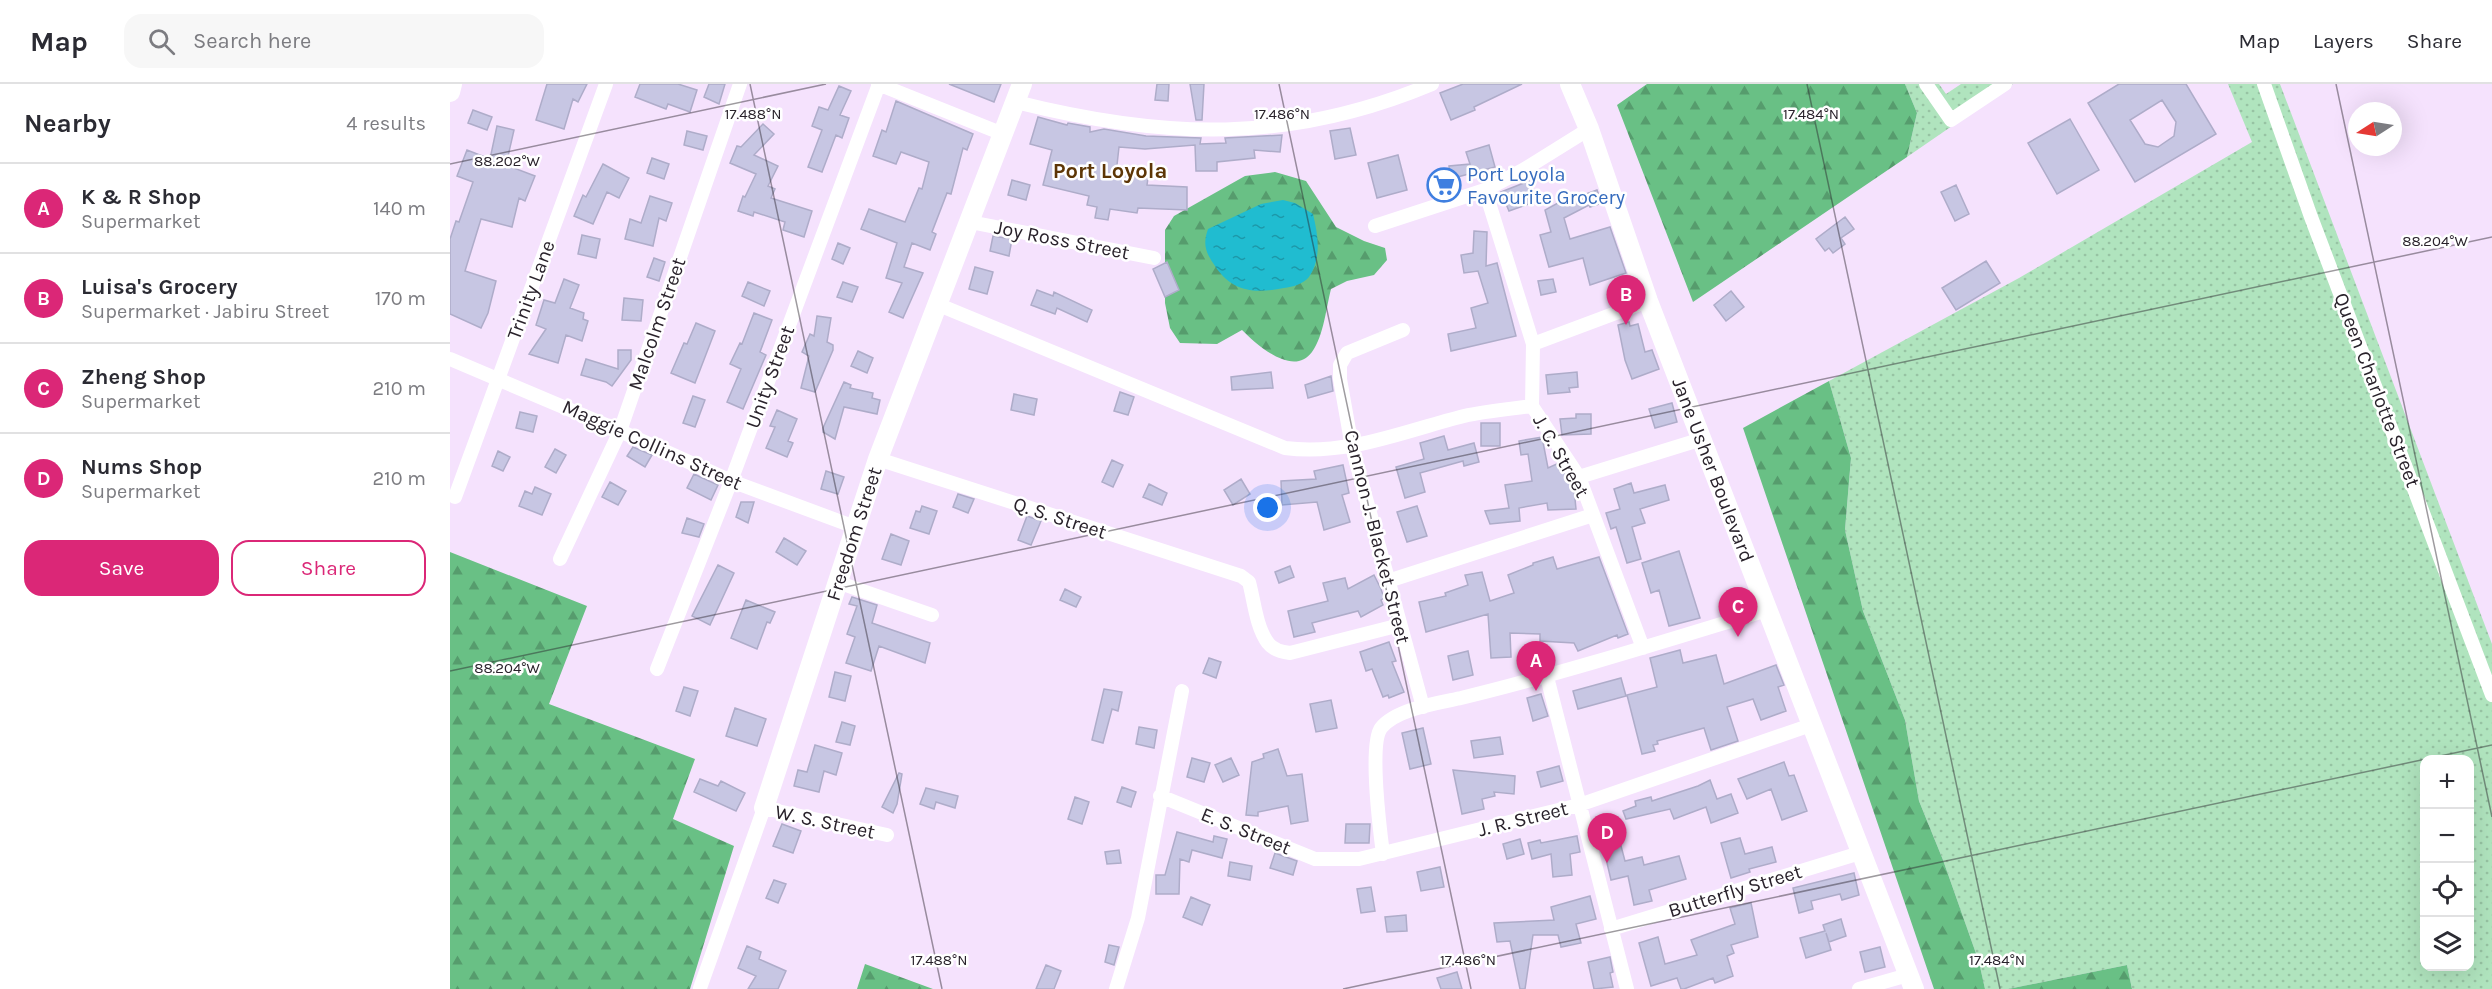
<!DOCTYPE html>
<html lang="en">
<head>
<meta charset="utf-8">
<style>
	body { margin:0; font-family:Karla,sans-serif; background:#f7f7f7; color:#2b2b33 }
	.controls { position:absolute; right:18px; bottom:18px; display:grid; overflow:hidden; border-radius:12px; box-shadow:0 6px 24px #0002 }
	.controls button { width:54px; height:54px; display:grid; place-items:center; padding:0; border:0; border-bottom:2px solid #e1e1e2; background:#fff; color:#2b2b33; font:30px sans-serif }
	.compass { position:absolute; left:1898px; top:18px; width:54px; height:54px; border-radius:50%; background:#fff; box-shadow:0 6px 24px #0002; rotate:258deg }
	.you { position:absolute; left:818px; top:424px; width:21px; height:21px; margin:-15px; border:4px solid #fff; border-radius:50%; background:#1a73e8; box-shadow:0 0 0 9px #1a73e833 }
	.badge { display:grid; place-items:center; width:39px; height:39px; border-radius:50%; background:#db2777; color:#fff; font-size:20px; font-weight:700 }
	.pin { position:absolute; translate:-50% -50px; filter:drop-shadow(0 2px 3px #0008) }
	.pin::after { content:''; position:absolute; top:32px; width:21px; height:18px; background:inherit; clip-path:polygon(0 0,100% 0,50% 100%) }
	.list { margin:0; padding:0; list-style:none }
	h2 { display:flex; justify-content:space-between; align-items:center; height:78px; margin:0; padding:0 24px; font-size:26px }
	h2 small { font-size:20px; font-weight:400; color:#7c7c81 }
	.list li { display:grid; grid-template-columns:39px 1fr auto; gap:18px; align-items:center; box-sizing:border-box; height:90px; padding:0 24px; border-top:2px solid #e1e1e2 }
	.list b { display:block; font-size:22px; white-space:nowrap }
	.list p { margin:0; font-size:20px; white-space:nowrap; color:#7c7c81 }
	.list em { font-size:20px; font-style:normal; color:#7c7c81 }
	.actions { display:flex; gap:12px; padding:18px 24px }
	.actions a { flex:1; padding:14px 0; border:2px solid #db2777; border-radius:18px; text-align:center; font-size:21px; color:#db2777 }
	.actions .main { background:#db2777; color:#fff }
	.icon { flex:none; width:33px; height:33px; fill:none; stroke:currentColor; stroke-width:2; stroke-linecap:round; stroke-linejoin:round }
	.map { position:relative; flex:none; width:2042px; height:905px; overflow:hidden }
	header { display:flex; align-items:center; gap:36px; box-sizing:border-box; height:84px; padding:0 30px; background:#fff; border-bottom:2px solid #e1e1e2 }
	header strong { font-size:28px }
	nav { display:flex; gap:33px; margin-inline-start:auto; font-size:21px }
	.search { width:420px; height:54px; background:#f7f7f7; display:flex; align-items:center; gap:15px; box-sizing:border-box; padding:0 21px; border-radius:18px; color:#7c7c81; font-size:22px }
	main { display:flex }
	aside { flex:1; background:#fff }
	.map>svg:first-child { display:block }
	.grass { fill:url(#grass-dots); fill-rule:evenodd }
	.forest { fill:url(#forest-firs) }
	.water { fill:url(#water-ripples) }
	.building { fill:#c7c6e3; stroke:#aeacc9; stroke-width:1.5; fill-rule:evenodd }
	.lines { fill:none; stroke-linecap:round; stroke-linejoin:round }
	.street { stroke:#fff; stroke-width:14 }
	.secondary { stroke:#fff; stroke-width:20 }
	.ticks { fill:none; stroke:#29222b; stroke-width:1.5; stroke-opacity:0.45 }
	.labels { text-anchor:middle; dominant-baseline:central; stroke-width:5; stroke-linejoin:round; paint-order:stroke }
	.shop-label { font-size:20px; fill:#366cbe; stroke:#fff; text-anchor:start }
	.street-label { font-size:20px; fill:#29222b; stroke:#fff }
	.quarter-label { font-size:22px; font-weight:bold; fill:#5d3606; stroke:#fff }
	.ticks-label { font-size:15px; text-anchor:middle; fill:#29222b; stroke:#fff; stroke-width:5; stroke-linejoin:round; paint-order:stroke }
</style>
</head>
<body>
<header>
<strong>Map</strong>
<div class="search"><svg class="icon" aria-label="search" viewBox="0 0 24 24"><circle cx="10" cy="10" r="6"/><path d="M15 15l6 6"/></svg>Search here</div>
<nav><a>Map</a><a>Layers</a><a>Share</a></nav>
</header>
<main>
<aside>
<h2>Nearby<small>4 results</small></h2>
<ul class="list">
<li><span class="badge">A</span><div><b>K &amp; R Shop</b><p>Supermarket</p></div><em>140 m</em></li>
<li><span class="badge">B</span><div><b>Luisa's Grocery</b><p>Supermarket · Jabiru Street</p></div><em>170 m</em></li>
<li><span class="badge">C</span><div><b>Zheng Shop</b><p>Supermarket</p></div><em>210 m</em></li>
<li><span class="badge">D</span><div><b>Nums Shop</b><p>Supermarket</p></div><em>210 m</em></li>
</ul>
<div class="actions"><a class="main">Save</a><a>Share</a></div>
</aside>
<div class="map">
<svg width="2042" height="905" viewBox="0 0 2042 905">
	<defs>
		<pattern id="grass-dots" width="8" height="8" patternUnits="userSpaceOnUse" patternTransform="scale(1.5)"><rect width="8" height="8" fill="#b0e4be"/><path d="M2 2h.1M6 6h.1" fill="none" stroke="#97c3a3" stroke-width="1.8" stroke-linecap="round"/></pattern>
		<pattern id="forest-firs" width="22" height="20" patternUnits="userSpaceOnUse" patternTransform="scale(1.5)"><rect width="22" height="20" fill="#69c085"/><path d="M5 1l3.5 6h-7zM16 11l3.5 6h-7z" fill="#569c6d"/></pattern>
		<pattern id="water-ripples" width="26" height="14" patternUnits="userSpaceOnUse" patternTransform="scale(1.5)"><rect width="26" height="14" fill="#20bcd0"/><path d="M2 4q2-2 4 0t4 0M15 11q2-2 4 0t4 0" fill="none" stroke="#1c98a9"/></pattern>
	</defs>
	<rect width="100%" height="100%" fill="#f5e2fd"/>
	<path class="grass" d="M1455 0H1489L1496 10 1511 0H1563L1457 73 1467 29Z
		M1778 0H1830L2042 560V905H1682L1677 881 1558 905H1535L1529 878 1493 776 1469 717 1455 636 1413 527 1395 446 1401 374 1379 297 1569 194 1802 58ZM1974 676H2020V882H1974Z"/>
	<path class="forest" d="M1197 0H1455L1467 29 1457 73 1243 218 1167 21Z
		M825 88 856 97 886 143 914 157 935 164 937 176 924 191 897 197 881 205C876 224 874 251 862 268 843 294 806 260 792 246L767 260 730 259 720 244 715 219V146L724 132 795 92Z
		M1379 297 1401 374 1395 446 1413 527 1455 636 1469 717 1493 776 1529 878 1535 905H1484L1293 344Z
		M0 468 137 522 99 620 245 675 223 735 284 762 240 905H0Z
		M415 880 483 905H407Z
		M1677 881 1682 905H1558Z"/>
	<path class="water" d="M833 116 845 119 863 130C868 151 872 174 859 193 853 200 843 203 834 204 803 210 781 208 763 179 755 167 753 159 758 145L811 120Z"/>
	<path class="building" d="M97 0H137L128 18 123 15 114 45 86 36Z
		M190 0H228L247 6 240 28 218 20 216 25 185 13Z
		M259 0H275L269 20 254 13Z
		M499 0H551L544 18Z
		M707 0H719L718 17 705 16Z
		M740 0H754L752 36H746Z
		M1013 0H1072L1024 23 1025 26 1001 36 990 9Z
		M1669 0H1736L1766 50 1685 98 1638 19ZM1712 16 1726 38 1724 52 1708 63 1695 60 1680 36Z
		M389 2 401 7 390 31 399 34 392 54 386 51 372 88 358 83 372 46 362 42 369 23 378 26Z
		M446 17 523 50 517 66 513 64 501 110 497 109 482 148 486 150 480 166 462 159 454 183 473 189 453 234 439 228 452 199 436 194 447 159 411 145 419 125 455 138 469 104 472 105 479 78 451 68 446 80 423 72 432 46 436 48Z
		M23 26 42 33 37 46 18 39Z
		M588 33 617 41 618 39 640 43V48L654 45 696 52 751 54 750 60 776 59 775 54 832 51 830 68 804 66 805 74 767 78V87H746L745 61 695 65 669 63 666 90 698 94 697 101 737 103V126L688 124 687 129 660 125 658 136 645 134 647 123 637 121 639 112 593 101 602 66 580 60Z
		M1620 35 1649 86 1607 110 1578 59Z
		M313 40 324 50 304 71 328 82 318 102 325 105 321 114 362 127 354 153 333 146 335 138 304 128 303 132 288 127 293 112 295 113 306 90 280 79 287 62 291 63Z
		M47 42 64 46 56 81 85 92 75 117 69 114 62 143 31 135 15 187 46 197 38 229 31 244 0 230V155L6 137 9 138 23 98 7 92 17 66 40 75Z
		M900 44 906 71 885 75 880 47Z
		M237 47 257 52 253 66 234 61Z
		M1039 61 1045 83 1000 95 999 82 1020 80 1016 68Z
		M948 71 957 106 927 114 918 79Z
		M202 74 219 80 214 95 197 89Z
		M153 80 179 94 169 114 157 108 143 140 124 132 133 111 136 113Z
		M562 96 580 101 576 116 558 111Z
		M1079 97 1087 117 1059 127 1051 108Z
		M1506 101 1519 130 1505 137 1491 108Z
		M1147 106 1152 119 1140 123 1139 121 1114 134 1120 155 1160 143 1176 189 1140 201 1133 174 1099 183 1090 151 1101 148 1095 126 1126 109 1128 113Z
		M200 112 222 119 216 137 209 134 203 162 175 155 180 135 191 139Z
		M1395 133 1404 145 1391 154 1395 160 1383 169 1379 164 1375 167 1366 155Z
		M1024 147 1037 148 1036 182 1047 179 1066 252 1001 267 998 250 1026 244 1021 224 1038 219 1028 187 1014 189 1011 171 1023 169Z
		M132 151 150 155 146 174 128 170Z
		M543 152 562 155 559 172 540 167Z
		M388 159 400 164 393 180 382 175Z
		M204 174 215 178 209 197 197 193Z
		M1536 177 1550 199 1506 226 1492 204Z
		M717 178 729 206 715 213 703 185Z
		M525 183 543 188 537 210 519 205Z
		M114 195 129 201 120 224 134 229 133 235 138 237 132 257 116 251 108 279 79 270 96 245 86 241 94 216 105 219Z
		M1103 195 1106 208 1091 211 1088 197Z
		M298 198 320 207 314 222 292 212Z
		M393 198 408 203 402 218 387 213Z
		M587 206 603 212 604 208 642 226 637 238 607 224 605 230 581 221Z
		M1281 207 1294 223 1276 237 1264 221Z
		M174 214 193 216 191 237 172 236Z
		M304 229 322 236 310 268 316 271 293 325 277 318 291 285 280 280 290 259 292 260Z
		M367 232 381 234 377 258 383 261V266L365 308 351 304 359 272 352 268 360 250 364 252Z
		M1179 238 1180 242 1188 240 1195 268 1202 266 1209 285 1182 295 1175 276 1168 241Z
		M246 239 265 247 245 299 221 289 234 259 237 260Z
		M168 266H181V276L162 302 156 298 131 291 136 275 168 285Z
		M408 267 423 274 417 289 401 282Z
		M821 288 823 304 782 306 781 293Z
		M1127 288 1128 303 1119 304 1120 308 1098 310 1096 291Z
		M881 292 883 307 858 314 855 301Z
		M394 298 401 301 400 304 423 309 422 314 430 316 427 330 394 323 385 355 373 348V344Z
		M670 308 684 313 678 331 664 327Z
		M564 310 587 315 584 331 561 326Z
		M243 312 255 316 245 343 233 339Z
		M1222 319 1227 338 1205 344 1199 325Z
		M327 326 347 335 338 357 343 359 337 373 316 364 325 343 320 342Z
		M70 328 87 332 83 348 66 344Z
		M1126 330H1141V350L1112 351 1110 335 1126 334Z
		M1031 339H1050V362H1031Z
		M994 352 998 366 1024 359 1029 378 1014 382 1013 377 970 389 975 408 955 414 946 383 974 375 970 359Z
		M1092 353 1098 384 1109 379 1124 405 1126 425 1098 426 1097 419 1069 424 1070 437 1040 440 1035 427 1059 424 1055 401 1082 397 1078 370 1071 371 1069 357Z
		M183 363 202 371 195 383 177 372Z
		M105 365 116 371 106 389 95 383Z
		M48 367 60 373 53 387 42 382Z
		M662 376 673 381 663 403 652 398Z
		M893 381 899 409 892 411 900 438 874 446 867 418 832 421 831 397 866 395 864 387Z
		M376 387 394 393 388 410 371 405Z
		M244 390 268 401 261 416 237 404Z
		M791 395 800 410 783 421 774 406Z
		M160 398 176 407 168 421 152 413Z
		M1181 399 1184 409 1215 401 1219 416 1190 425 1195 439 1182 443 1191 475 1177 479 1166 443 1161 445 1156 429 1170 425 1164 405Z
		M699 400 717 409 712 421 693 413Z
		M85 403 101 410 92 431 69 422 75 407 82 410Z
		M508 410 524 415 518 429 503 423Z
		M291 418H304L298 439 286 433Z
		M472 422 487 427 479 450 460 444 466 427 470 428Z
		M967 422 977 452 957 458 947 428Z
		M577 432 591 437 581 461 568 456Z
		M237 434 254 440 249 453 232 449Z
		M441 450 459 457 451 481 432 475Z
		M334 454 356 467 347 481 326 468Z
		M1229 467 1250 534 1219 542 1209 506 1201 509 1192 479Z
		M1103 473 1107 485 1149 473 1178 550 1168 554 1167 551 1128 567 1124 559 1090 557V550L1060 549 1061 573 1041 574 1038 530 976 548 969 518 996 512 995 509 1018 501 1015 491 1032 488 1040 517 1064 509 1058 491 1083 481V479Z
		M268 481 284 489 260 541 242 532Z
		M840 482 844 493 829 499 825 488Z
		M924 491 931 505 934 514 931 516 933 521 911 533 908 527 862 539 865 548 844 553 838 527 878 517 873 499 895 494 898 505Z
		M615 505 631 513 626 523 610 516Z
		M402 513 427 521 422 539 480 559 475 579 429 562 421 587 396 579 405 553 397 550 407 522 399 520Z
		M296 516 325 528 320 539 317 538 307 565 281 554Z
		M939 558 946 577 942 578 954 608 939 614 938 611 933 613 922 585 916 587 910 568Z
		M1230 566 1233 579 1266 571 1274 600 1326 581 1334 601 1328 603 1336 627 1311 636 1303 615 1277 623 1288 657 1261 666 1254 644 1207 657 1208 660 1203 661 1205 667 1192 670 1177 611 1207 603 1200 574Z
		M1018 567 1023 591 1003 596 998 572Z
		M759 574 771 578 766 594 753 589Z
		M385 588 401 592 395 617 379 613Z
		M1171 594 1176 612 1128 625 1123 607Z
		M234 603 248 607 240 632 226 627Z
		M654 605 672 608 668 627 662 625 653 659 642 656Z
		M1091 610 1098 632 1083 637 1077 614Z
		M881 616 887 644 866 648 860 620Z
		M285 624 316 635 307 662 276 652Z
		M392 638 405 642 400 661 386 658Z
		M689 643 707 646 704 664 686 660Z
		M973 644 981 680 960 685 952 649Z
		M1050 653 1053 670 1024 674 1021 657Z
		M365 661 392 669 386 691 374 687 369 708 344 702 348 686 357 688Z
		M828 665 837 692 852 690 858 737 841 740 838 722 808 728V732L796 731 802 678 814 674 813 670Z
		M742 674 760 679 754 698 737 693Z
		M781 674 789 691 773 698 765 681Z
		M1334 678 1339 692 1344 691 1357 727 1332 736 1321 705 1297 715 1288 695Z
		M1109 682 1113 697 1091 703 1087 688Z
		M1003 686 1065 692 1064 710 1044 708 1045 712 1032 715 1034 725 1012 730Z
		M449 689 452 690 447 720 443 729 432 723Z
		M250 695 268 702 271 697 295 709 286 727 244 708Z
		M1260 696 1267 715 1281 710 1288 729 1261 739 1256 723 1224 735 1220 725 1176 735 1173 727 1186 722 1185 717 1201 713 1202 717 1248 702Z
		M672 703 686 708 681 723 667 718Z
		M476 704 508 712 505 724 486 718 484 725 470 720Z
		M625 713 639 718 632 740 618 735Z
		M332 740 351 747 343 769 323 762Z
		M896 740H920L919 759H895Z
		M727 748 763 758 764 752 777 755 772 774 742 766 739 778 730 775 729 810H706V791H715Z
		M1127 752 1130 768 1120 770 1122 791 1103 793 1101 770 1082 775 1078 759 1090 756 1091 759Z
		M1290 754 1295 770 1322 763 1326 778 1299 785 1300 788 1281 794 1271 759Z
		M1070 755 1074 770 1057 775 1053 760Z
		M1171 762 1175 777 1192 773 1194 781 1229 772 1236 795 1199 806 1202 817 1184 821 1178 792 1161 796 1154 766Z
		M669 766 671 779 657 780 655 768Z
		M825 769 847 777 843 791 820 784Z
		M780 778 802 782 800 796 778 792Z
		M990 783 994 803 971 807 967 788Z
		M1404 789 1409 811 1392 816 1390 810 1361 817 1363 825 1349 829 1343 804Z
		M324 796 336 800 328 819 316 814Z
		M921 803 925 827 911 829 907 805Z
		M1140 812 1146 835 1126 840 1131 859 1111 863 1108 851H1083L1075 905H1070L1060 857 1047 858 1044 839 1104 836 1101 823Z
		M741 813 760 821 752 841 733 833Z
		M1301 819 1308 853 1281 861 1284 869 1277 872 1283 892 1265 899 1263 894 1234 905H1231L1227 894 1201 902 1189 859 1208 853 1215 880 1247 871 1241 856 1285 840 1280 824Z
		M956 831 957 847 937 848 935 833Z
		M1391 835 1396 852 1379 858 1376 849 1381 866 1356 874 1350 854 1375 847 1373 841Z
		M659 861 669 863 664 881 655 878Z
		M297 862 311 868 309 875 336 887 328 905H298L306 892 288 884Z
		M1430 863 1435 883 1415 888 1410 868Z
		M1160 873 1163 888 1160 889 1163 903 1144 905 1138 878Z
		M596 881 611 887 604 905H586Z
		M1007 888 1012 905H991L987 894Z"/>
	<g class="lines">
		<path class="street" d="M428 0 553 50
			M1476 0 1501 36 1555 0
			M1814 0 1861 133 2042 611
			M566 18C714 55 839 60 982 0
			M1035 106 1083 260 1082 322 1129 393 1193 564
			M520 138 704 174
			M925 142 1035 106 1073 86 1139 45
			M489 221 835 364C898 372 954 347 1014 332 1036 327 1060 325 1082 322
			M953 246 897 269 890 281V295L902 363 973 623
			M1083 260 1198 217
			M0 275 170 347 281 397 405 443
			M428 375 791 492 799 498C804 516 806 543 818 559 823 566 832 568 840 569L950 541
			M1129 393 1252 355
			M5 413 156 0
			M110 475 170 347 290 0
			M938 497 1143 431
			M387 498 482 531
			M207 585 281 397 429 0
			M1097 593 1177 905
			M710 712 865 775H909L1129 721 1361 641
			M933 770C930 747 919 660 931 644 946 625 988 619 1011 614 1114 589 1215 557 1317 526
			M1161 845 1410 769
			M250 904 314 724 437 751
			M666 905 688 834 732 607
			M1409 905 1458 891"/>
		<path class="secondary" d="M1120 0 1139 45 1198 217 1464 905
			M0 8 2 0
			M314 724 428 375 572 0"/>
	</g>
	<path class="ticks" d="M300 0 492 905M829 0 1021 905M1357 0 1550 905M1886 0 2042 733M0 80 376 0M0 587 2042 153M893 905 2042 661"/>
	<defs>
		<g id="supermarket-ring" transform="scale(1.725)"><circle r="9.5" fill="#fff" stroke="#3f7fe0" stroke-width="1.5"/><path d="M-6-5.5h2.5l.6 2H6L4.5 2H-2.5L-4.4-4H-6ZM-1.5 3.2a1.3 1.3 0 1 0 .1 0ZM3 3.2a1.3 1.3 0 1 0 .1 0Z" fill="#3f7fe0"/></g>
	</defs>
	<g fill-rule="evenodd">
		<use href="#supermarket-ring" x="994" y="101"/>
	</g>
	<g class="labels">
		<g class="shop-label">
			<text x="1017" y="90">Port Loyola<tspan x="1017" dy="23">Favourite Grocery</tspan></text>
		</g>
		<g class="street-label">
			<text transform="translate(612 156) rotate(11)">Joy Ross Street</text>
			<text transform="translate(81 206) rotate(-70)">Trinity Lane</text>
			<text transform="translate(207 240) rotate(-71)">Malcolm Street</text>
			<text transform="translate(320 293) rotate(-70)">Unity Street</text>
			<text transform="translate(1927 306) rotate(69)">Queen Charlotte Street</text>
			<text transform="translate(202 361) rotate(24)">Maggie Collins Street</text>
			<text transform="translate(1111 372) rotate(60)">J. C. Street</text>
			<text transform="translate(1263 386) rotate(69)">Jane Usher Boulevard</text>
			<text transform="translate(610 434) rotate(18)">Q. S. Street</text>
			<text transform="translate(404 450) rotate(-72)">Freedom Street</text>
			<text transform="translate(927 453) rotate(76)">Cannon J. Blacket Street</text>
			<text transform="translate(1073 735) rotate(-14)">J. R. Street</text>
			<text transform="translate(375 738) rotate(12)">W. S. Street</text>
			<text transform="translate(796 747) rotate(22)">E. S. Street</text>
			<text transform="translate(1285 807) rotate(-17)">Butterfly Street</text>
		</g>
		<g class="quarter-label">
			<text x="660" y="87">Port Loyola</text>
		</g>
	</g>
	<g class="ticks-label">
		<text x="303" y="35">17.488°N</text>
		<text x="832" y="35">17.486°N</text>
		<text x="1361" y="35">17.484°N</text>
		<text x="57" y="82">88.202°W</text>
		<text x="1985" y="162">88.204°W</text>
		<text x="57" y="589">88.204°W</text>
		<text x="489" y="881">17.488°N</text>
		<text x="1018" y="881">17.486°N</text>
		<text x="1547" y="881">17.484°N</text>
	</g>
</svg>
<div class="controls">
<button>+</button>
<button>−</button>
<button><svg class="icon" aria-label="locate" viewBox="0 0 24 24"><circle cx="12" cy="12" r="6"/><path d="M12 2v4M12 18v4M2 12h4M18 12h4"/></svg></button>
<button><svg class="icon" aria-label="layers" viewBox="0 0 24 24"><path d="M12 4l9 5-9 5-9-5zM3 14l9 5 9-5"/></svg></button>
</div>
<svg class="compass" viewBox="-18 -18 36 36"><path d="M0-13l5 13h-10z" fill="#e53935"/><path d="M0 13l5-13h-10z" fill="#7c7c81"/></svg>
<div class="you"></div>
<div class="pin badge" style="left:1086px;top:607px">A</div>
<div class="pin badge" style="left:1176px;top:241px">B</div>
<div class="pin badge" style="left:1288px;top:553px">C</div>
<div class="pin badge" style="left:1157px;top:779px">D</div>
</div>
</main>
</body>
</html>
